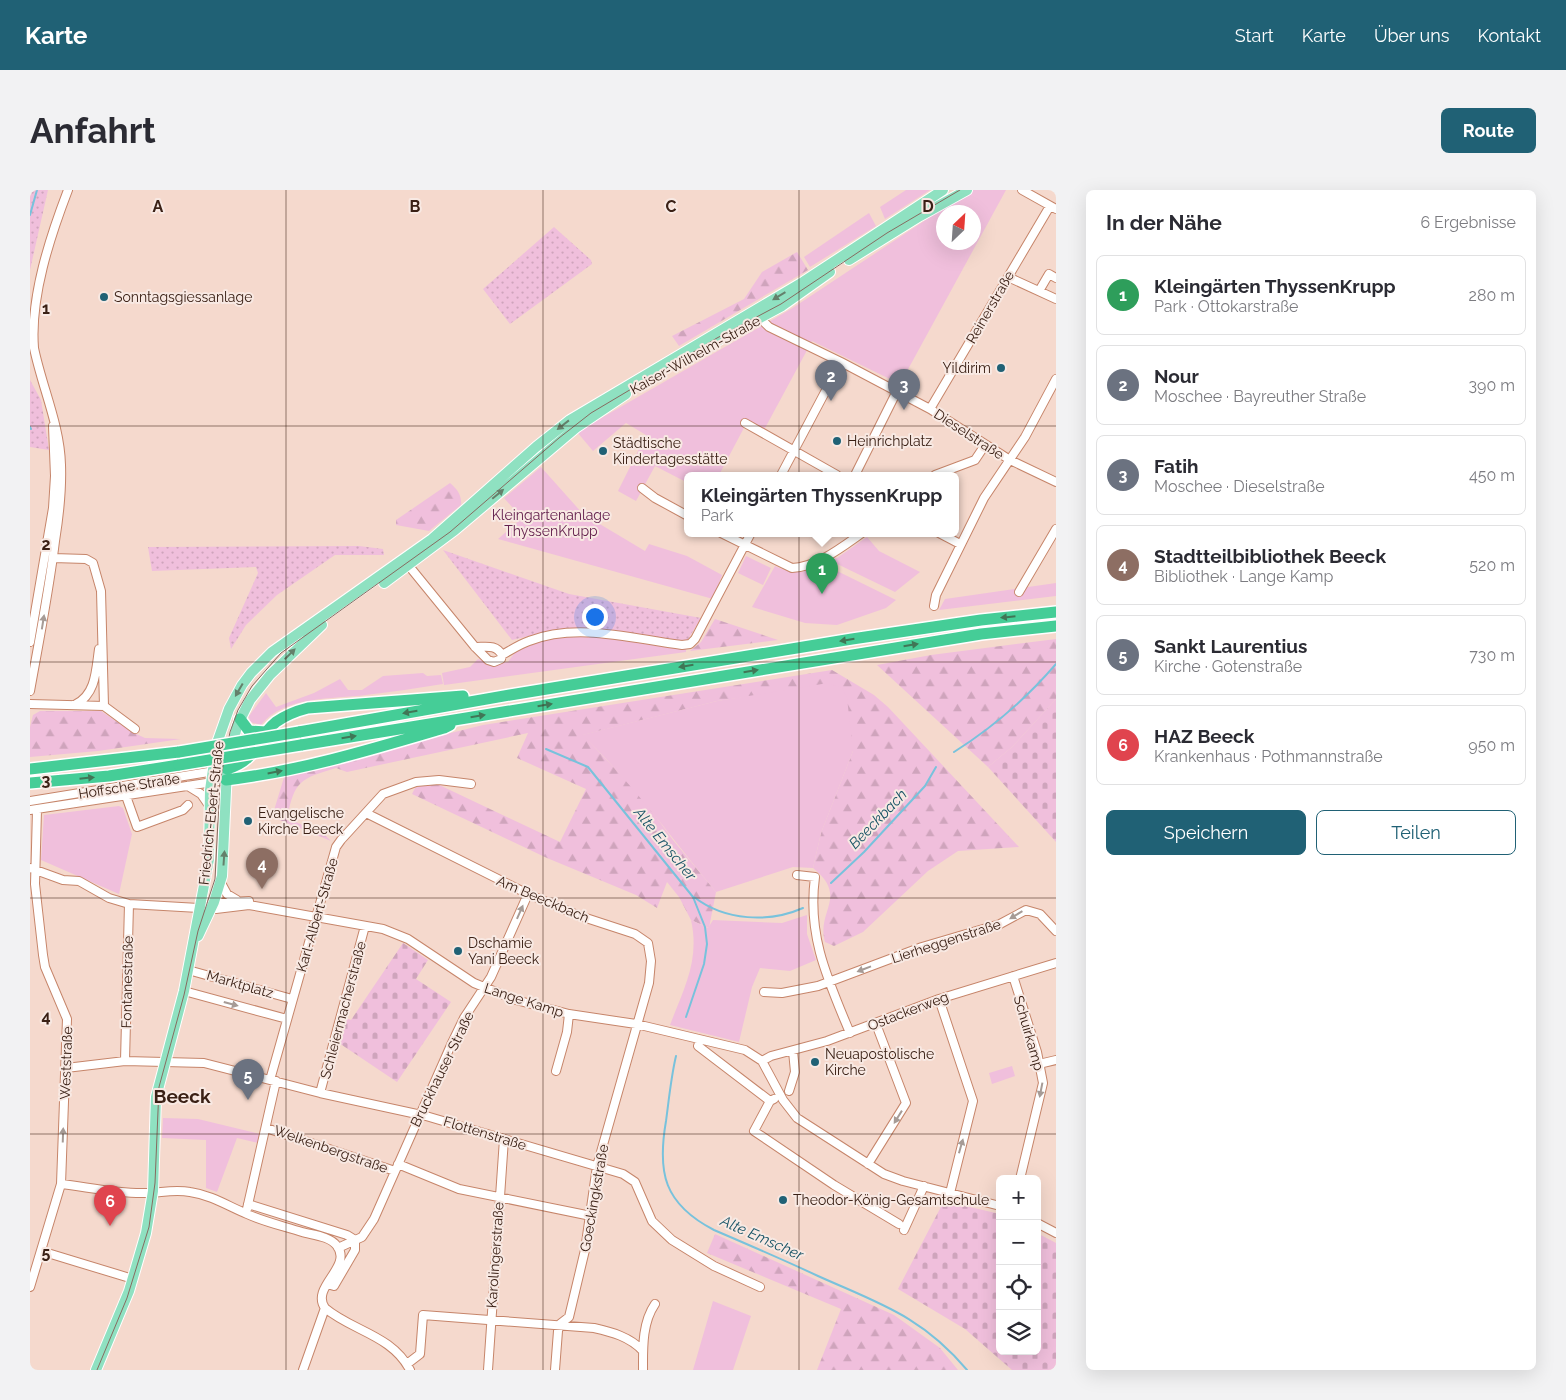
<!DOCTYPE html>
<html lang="de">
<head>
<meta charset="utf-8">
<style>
	body { margin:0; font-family:Raleway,sans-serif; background:#f2f2f3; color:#2b2b33 }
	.controls { position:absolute; right:15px; bottom:15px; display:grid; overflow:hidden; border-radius:8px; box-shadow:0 5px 20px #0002 }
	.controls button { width:45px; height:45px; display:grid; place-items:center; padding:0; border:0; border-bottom:1px solid #e1e1e2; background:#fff; color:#2b2b33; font:25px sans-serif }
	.compass { position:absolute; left:906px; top:15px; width:45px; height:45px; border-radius:50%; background:#fff; box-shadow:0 5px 20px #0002; rotate:25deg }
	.you { position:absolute; left:564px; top:426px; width:18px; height:18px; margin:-12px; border:4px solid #fff; border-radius:50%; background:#1a73e8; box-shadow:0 0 0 8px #1a73e833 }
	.badge { display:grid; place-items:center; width:32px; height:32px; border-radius:50%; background:#206175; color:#fff; font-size:16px; font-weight:700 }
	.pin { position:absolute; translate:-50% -41px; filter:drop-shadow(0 1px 2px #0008) }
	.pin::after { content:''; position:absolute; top:26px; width:18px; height:15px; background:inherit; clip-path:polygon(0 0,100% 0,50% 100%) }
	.popup { position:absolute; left:654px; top:282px; width:275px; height:65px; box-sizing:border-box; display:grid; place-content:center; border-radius:8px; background:#fff; filter:drop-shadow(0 1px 4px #0005); font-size:16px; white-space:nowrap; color:#7c7c81 }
	.popup b { font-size:19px; color:#2b2b33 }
	.popup::after { content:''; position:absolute; left:50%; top:100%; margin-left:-10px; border:10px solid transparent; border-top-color:#fff }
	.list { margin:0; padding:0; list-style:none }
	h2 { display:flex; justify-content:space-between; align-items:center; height:65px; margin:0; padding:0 20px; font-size:21px }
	h2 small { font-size:16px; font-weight:400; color:#7c7c81 }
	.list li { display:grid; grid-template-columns:32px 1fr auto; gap:15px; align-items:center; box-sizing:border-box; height:80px; margin:0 10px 10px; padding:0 10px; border:1px solid #e1e1e2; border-radius:8px }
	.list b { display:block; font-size:19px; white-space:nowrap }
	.list p { margin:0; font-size:16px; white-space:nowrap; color:#7c7c81 }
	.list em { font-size:16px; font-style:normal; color:#7c7c81 }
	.actions { display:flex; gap:10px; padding:15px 20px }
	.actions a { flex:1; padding:11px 0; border:1px solid #206175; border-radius:8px; text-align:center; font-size:18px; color:#206175 }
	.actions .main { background:#206175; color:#fff }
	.icon { flex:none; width:28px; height:28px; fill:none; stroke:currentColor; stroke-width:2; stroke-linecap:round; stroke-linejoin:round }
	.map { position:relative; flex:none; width:1026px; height:1180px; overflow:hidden; border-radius:8px }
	header { display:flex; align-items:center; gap:30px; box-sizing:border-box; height:70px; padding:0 25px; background:#206175; color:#fff }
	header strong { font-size:24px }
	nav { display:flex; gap:28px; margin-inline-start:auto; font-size:18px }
	.intro { display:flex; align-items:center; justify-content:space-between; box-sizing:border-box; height:120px; padding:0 30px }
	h1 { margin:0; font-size:35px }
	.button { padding:12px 22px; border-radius:8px; background:#206175; color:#fff; font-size:18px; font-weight:700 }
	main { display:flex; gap:30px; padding:0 30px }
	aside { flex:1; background:#fff; border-radius:8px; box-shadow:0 5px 20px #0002 }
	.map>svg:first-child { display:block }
	.grass { fill:url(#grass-dots) }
	.forest { fill:url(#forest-firs) }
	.cemetery { fill:url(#cemetery-stones) }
	.green { fill:#f0bfdc; fill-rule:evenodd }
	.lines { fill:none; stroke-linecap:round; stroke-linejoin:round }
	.stream { stroke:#78c2dc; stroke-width:2 }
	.minor-casing { stroke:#c6856a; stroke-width:10 }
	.major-casing { stroke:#fff; stroke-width:12 }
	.highway-casing { stroke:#fff; stroke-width:14 }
	.minor { stroke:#fff; stroke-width:8 }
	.major { stroke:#8fe1c1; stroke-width:10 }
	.highway { stroke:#45cd97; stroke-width:11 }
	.tram { stroke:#866b60; stroke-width:1 }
	.highway-bridge-casing { stroke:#fff; stroke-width:14; stroke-linecap:butt }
	.highway-bridge { stroke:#45cd97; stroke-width:11 }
	.oneway { fill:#64806b }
	.oneway2 { fill:#407656 }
	.oneway3 { fill:#a69b96 }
	.grid { fill:none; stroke:#3a2015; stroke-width:1; stroke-opacity:0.55 }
	.poi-dot { fill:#206175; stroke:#f8e9e3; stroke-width:2 }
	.labels { text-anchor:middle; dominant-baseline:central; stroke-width:4; stroke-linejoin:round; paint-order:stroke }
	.poi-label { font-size:14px; fill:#3a2015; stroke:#f8e9e3; text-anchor:start }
	.street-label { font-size:14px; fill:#3a2015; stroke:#f8e9e3 }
	.park-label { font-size:14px; fill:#64214e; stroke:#f8e9e3 }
	.water-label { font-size:15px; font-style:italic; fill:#175366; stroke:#f8e9e3 }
	.district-label { font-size:19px; font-weight:bold; fill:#3a2015; stroke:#f8e9e3 }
	.grid-label { font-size:16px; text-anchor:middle; font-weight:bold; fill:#3a2015; stroke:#f8e9e3; stroke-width:4; stroke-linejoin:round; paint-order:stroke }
</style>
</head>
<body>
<header>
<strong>Karte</strong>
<nav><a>Start</a><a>Karte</a><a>Über uns</a><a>Kontakt</a></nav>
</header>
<div class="intro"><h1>Anfahrt</h1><a class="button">Route</a></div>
<main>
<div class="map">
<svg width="1026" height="1180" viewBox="0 0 1026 1180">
	<defs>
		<pattern id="grass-dots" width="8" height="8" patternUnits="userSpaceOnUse" patternTransform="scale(1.25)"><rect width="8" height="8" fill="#f0bfdc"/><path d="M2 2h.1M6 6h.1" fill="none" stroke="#cfa4bc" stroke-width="1.8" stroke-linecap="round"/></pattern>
		<pattern id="forest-firs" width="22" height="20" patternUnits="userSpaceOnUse" patternTransform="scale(1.25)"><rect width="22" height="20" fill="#f0bfdc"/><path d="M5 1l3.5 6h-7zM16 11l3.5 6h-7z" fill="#cfa4bc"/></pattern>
		<pattern id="cemetery-stones" width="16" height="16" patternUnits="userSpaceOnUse" patternTransform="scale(1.25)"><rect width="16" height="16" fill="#f0bfdc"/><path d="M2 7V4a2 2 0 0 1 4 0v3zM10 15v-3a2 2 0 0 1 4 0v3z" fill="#cfa4bc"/></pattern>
	</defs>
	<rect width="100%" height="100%" fill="#f5d9cd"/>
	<path class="grass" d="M2 0H18L0 80V7Z
		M524 37 561 70 562 74 480 134 453 99Z
		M0 190 11 210 19 260 0 257Z
		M329 356 353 359 354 365H305L247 405 216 435 201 459 199 448 228 383 226 377 122 381 118 357Z
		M413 360 539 404 671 428 657 451 652 452C617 447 580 437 544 439 523 440 503 445 482 450Z"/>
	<path class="forest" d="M767 62 778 80 649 156 642 146 714 109 732 82Z
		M420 293C427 299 432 305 431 315L399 341 366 335V330Z
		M685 429 748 450 660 461 671 452Z
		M1026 449V509L982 557 958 577 847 475 901 465Z
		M802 480 844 505 858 517 989 657 928 661 898 681 833 742 804 756 795 752C786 721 819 707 783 678L791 643 823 561 730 505 687 511 553 545 610 605 643 650 686 702 679 738 661 730 649 707 637 692 627 718 606 705 517 668 382 604 385 598 403 592 530 652 556 599 487 568 498 543 317 582 306 578C270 589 265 590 257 628L295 645 301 651 242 627 255 584 453 535Z
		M10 521H71L102 542 115 548 151 549 68 561 0 567V537L3 525Z
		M685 1044 864 1125 910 1158 928 1180H787L811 1119 677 1063Z"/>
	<path class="cemetery" d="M1026 509V652L958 577 982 557Z
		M373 753 398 770 386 789 421 812 367 892 309 853 316 828 321 830Z
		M914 1011 970 1024V1161H1007V1043L1026 1053V1180H982L935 1139 868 1099Z"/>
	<path class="green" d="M876 0H900L855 29 850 17Z
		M941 0H976L870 194 782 151 734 240 716 234 689 285H658V293L625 276 606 311 588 301 616 245 596 233 563 261 547 242 761 119ZM914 22H944V52H914Z
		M839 23 846 36 780 77 774 67Z
		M511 277 553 324 615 361 619 354 657 366 692 385 683 409 468 349 492 328 474 308Z
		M837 347 849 361 890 382 865 402 799 370 807 368Z
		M716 366 741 378 733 395 708 383Z
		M795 372 801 378 866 410 856 418 807 435 775 433 722 417 745 376C767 386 774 383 795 372Z
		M1026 393V406L909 420 915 409Z
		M561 445 656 458V462L414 495 412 483 440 477 448 469 465 474 478 472C481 468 484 463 487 460 506 444 539 446 561 445Z
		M393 483 397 486 411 485 413 494C387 498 362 502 336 505 304 509 253 506 231 535L220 532 219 526 236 503 246 517 284 503 310 489 318 500H332L353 486Z
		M798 493 812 498 817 508 823 561 791 643 783 678 763 677 686 702C642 649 603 593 552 545L687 511Z
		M89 616 93 618 102 644 89 704 11 670 14 625Z
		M777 725V744L786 770 760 781 730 778 722 797 709 852 640 835C654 798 670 770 661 730L678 738 683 730 752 733Z
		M982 876 985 886 962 894 959 883Z
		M133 928 168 929 230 944 228 953 207 948 187 1002 176 998V950L132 948Z
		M683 1111 721 1126 703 1180H663Z"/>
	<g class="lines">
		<path class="stream" d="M0 25 7 0
			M0 237 1 239
			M516 559 558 577 663 707 675 737 677 754 674 774 656 827
			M924 562C962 538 996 509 1026 474
			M801 693 834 662 895 596 906 577
			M664 707C695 731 739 733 773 718
			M646 866C641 887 639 909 636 931 627 983 634 1014 684 1040 719 1055 754 1070 788 1086 848 1113 892 1126 937 1180"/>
		<g class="minor-casing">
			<path id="minor" d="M992 0 1026 19
				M978 87 1026 109
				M1009 101 1019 84 1026 88
				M727 125 739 137 811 172 900 219 980 270 1026 292
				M900 219 1020 16
				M715 233 807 285
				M751 285 811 172
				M825 285 867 201
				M905 285 945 270 955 255
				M612 298 625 308 658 326
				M691 343 762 378C787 377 812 357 832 343
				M909 343 930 354
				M23 368 56 369 63 373 71 401 74 516
				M375 372 379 376 445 457 458 470 464 472 471 469 472 465C466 454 456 457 445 457
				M989 402 1026 339
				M904 416 906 405 954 308 995 247 1026 189
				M0 452 23 318 25 286 23 236
				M472 465C481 460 490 454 499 451 548 432 603 449 652 455L660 454 665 449 721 343
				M0 501C9 451 19 401 25 351 29 326 32 301 31 275 30 235 12 197 4 158 0 107 20 47 38 0
				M0 514 74 516 105 539
				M46 514C66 504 66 480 69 459
				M158 596 171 604 180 617
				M96 606 107 637 153 620 158 615
				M0 611 197 579
				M0 620 196 590
				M336 623 498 704 550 726 605 744 618 753 621 771 619 793 567 976 555 1060 539 1127 530 1134 528 1141 525 1180
				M0 678 33 690 49 691 79 708 99 714 186 719 219 715 353 739 378 749 444 793 486 810 539 824 606 834 715 860 732 871 753 910 767 928 854 984 873 991 970 1016
				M767 685 785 687C777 746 798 790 820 843
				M191 693 197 704 207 710
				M181 713 219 711
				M158 780 262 809
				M983 786 1007 862 1013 893 990 989
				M154 801 257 829
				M734 802 752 803 788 796 892 757 970 734 996 720 1010 724 1026 741
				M909 809 943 911 920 1003
				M670 850 668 856 740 911 744 909
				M95 871 99 714
				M732 871 741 866 797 851 909 809 1026 773
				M1009 874 1026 870
				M36 878 95 871 174 873 290 903 396 926 593 984 605 992 622 1031 642 1050 684 1076 730 1097
				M526 881 537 842 539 824
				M240 890 306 657 311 650 353 604 386 592 409 590 441 594
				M759 901 765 882 763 861
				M290 903 335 736
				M740 911 724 941 804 995 869 1034
				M236 938 365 981
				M368 974 429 999 561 1026
				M838 974 876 913 846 834
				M31 994C57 997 89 1004 115 1003 130 1003 144 999 160 1002 181 1005 198 1016 217 1024 235 1032 253 1036 272 1042 282 1045 300 1046 307 1056 323 1077 280 1097 295 1118L273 1180
				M218 1014 317 1045 325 1050V1060L304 1096 297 1094
				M217 1019 246 891
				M1007 1033 1026 1043
				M874 1040 894 996
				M308 1058 332 1047 344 1029 421 855 434 828 461 787 498 704
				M11 1061 103 1089
				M0 1097 31 994 37 829 15 777 13 765 5 694 7 620
				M295 1118C322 1141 362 1145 380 1180
				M377 1174 390 1164 393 1125 564 1138C582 1142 600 1147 613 1161
				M458 1180 474 949
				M613 1180C613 1158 612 1133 625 1114"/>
		</g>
		<g class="major-casing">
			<path id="major" d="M819 70 890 26 937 0
				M676 157 752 116 800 82
				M354 393 425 340 547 237 596 204
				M168 746 184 712 192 686 197 579 207 536 220 510 240 485 292 435
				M66 1180 99 1101 116 1043 123 1001 126 907 154 801 179 669 180 600 187 553 199 519 212 495 221 483 242 462 402 349 506 257 540 230 773 92 913 0"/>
		</g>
		<g class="highway-casing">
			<path id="highway" d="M210 529 219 541 237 542
				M269 542 480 505 822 449 951 430 1026 422
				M271 555 951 444 1026 436
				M0 579 149 562
				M197 579C229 569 224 550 246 532 256 525 266 521 278 518L433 506
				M196 590C271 581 343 559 414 538L420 535
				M0 593 79 586 149 575"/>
		</g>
		<use href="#minor" class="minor"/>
		<use href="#major" class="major"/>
		<use href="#highway" class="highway"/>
		<path class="tram" d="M67 1180 97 1108 119 1037 125 993 129 897 154 805 168 741 185 689 190 591 200 542 208 520 222 496 251 463 420 342 529 248 561 223 687 148 751 114 857 43 930 0"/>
		<g class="highway-bridge-casing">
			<path id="highway-bridge" d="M149 562 269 542
				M149 575 271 555"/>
		</g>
		<use href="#highway-bridge" class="highway-bridge"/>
	</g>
	<defs><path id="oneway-solid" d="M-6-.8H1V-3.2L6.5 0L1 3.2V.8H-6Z" transform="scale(1.25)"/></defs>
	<g class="oneway">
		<use href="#oneway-solid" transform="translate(749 106) rotate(149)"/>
		<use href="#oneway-solid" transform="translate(533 235) rotate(142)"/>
		<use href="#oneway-solid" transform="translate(468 304) rotate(-40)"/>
		<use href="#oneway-solid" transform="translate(260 464) rotate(-45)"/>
		<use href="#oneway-solid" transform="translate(209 500) rotate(120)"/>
		<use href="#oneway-solid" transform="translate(194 668) rotate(-86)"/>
	</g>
	<g class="oneway2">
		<use href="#oneway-solid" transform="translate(978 427) rotate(174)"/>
		<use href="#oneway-solid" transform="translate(817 450) rotate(171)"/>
		<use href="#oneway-solid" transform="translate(881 455) rotate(-9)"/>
		<use href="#oneway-solid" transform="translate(656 476) rotate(171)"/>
		<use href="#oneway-solid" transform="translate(721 481) rotate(-9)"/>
		<use href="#oneway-solid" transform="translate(515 515) rotate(-9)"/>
		<use href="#oneway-solid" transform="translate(380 522) rotate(170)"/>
		<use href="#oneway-solid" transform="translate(448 526) rotate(-9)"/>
		<use href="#oneway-solid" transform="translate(319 547) rotate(-9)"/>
		<use href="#oneway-solid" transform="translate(245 582) rotate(-11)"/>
		<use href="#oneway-solid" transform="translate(57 588) rotate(-6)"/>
	</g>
	<g class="oneway3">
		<use href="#oneway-solid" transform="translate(13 432) rotate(-81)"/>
		<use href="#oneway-solid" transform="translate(490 722) rotate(-66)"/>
		<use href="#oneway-solid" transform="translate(986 725) rotate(149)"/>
		<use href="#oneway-solid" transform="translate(834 779) rotate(159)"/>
		<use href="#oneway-solid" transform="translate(201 814) rotate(15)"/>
		<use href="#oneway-solid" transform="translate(1011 900) rotate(101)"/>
		<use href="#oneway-solid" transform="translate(868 927) rotate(122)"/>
		<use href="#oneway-solid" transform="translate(33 945) rotate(-88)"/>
		<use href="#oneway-solid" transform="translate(931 956) rotate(-74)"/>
	</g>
	<path class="grid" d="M256 0V1180M513 0V1180M769 0V1180M0 236H1026M0 472H1026M0 708H1026M0 944H1026"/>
	<g class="poi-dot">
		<circle cx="74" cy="107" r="5"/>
		<circle cx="971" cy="178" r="5"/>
		<circle cx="807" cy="251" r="5"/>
		<circle cx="573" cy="261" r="5"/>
		<circle cx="218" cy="631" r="5"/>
		<circle cx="428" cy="761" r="5"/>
		<circle cx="785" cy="872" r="5"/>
		<circle cx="753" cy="1010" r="5"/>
	</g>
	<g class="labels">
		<g class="poi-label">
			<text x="84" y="107">Sonntagsgiessanlage</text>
			<text x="961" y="178" text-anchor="end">Yildirim</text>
			<text x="817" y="251">Heinrichplatz</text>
			<text x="583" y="253">Städtische<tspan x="583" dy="16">Kindertagesstätte</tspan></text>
			<text x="228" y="623">Evangelische<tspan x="228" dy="16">Kirche Beeck</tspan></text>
			<text x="438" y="753">Dschamie<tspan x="438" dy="16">Yani Beeck</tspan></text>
			<text x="795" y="864">Neuapostolische<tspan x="795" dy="16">Kirche</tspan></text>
			<text x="763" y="1010">Theodor-König-Gesamtschule</text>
		</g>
		<g class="street-label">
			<text transform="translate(960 117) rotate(-60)">Reinerstraße</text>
			<text transform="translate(665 165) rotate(-29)">Kaiser-Wilhelm-Straße</text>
			<text transform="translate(939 244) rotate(33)">Dieselstraße</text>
			<text transform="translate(99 596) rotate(-9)">Hoffsche Straße</text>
			<text transform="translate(181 623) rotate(-84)">Friedrich-Ebert-Straße</text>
			<text transform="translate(513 709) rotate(23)">Am Beeckbach</text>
			<text transform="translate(287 725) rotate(-74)">Karl-Albert-Straße</text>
			<text transform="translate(916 751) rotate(-18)">Lierheggenstraße</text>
			<text transform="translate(97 792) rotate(-89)">Fontanestraße</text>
			<text transform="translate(210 794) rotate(16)">Marktplatz</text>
			<text transform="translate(494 810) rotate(18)">Lange Kamp</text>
			<text transform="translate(313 820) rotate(-75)">Schleiermacherstraße</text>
			<text transform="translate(878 821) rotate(-21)">Ostackerweg</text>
			<text transform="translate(999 843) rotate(74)">Schuirkamp</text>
			<text transform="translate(36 873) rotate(-88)">Weststraße</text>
			<text transform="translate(412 879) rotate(-64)">Bruckhauser Straße</text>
			<text transform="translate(455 943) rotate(17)">Flottenstraße</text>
			<text transform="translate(301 959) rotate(19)">Welkenbergstraße</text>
			<text transform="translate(564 1008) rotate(-80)">Goeckingkstraße</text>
			<text transform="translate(465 1065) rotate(-86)">Karolingerstraße</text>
		</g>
		<g class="park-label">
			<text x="521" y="325">Kleingartenanlage<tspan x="521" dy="16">ThyssenKrupp</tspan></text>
		</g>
		<g class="water-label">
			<text transform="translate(848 629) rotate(-46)">Beeckbach</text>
			<text transform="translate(635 654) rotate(51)">Alte Emscher</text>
			<text transform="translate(732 1048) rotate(24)">Alte Emscher</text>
		</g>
		<g class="district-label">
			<text x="152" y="906">Beeck</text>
		</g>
	</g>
	<g class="grid-label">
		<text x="128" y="22">A</text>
		<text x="385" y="22">B</text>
		<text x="641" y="22">C</text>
		<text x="898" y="22">D</text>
		<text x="16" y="124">1</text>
		<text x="16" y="360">2</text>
		<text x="16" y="596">3</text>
		<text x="16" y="832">4</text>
		<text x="16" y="1068">5</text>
	</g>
</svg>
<div class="controls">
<button>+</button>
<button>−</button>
<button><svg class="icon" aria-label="locate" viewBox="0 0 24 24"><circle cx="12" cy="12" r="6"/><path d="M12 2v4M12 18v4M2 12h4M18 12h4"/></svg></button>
<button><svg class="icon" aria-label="layers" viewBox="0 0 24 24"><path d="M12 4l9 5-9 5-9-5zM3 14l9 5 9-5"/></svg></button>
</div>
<svg class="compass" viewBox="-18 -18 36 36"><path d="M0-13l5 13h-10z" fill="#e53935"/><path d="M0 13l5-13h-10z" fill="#7c7c81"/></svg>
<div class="you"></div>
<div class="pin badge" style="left:792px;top:404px;background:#2e9e5b">1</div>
<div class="popup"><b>Kleingärten ThyssenKrupp</b>Park</div>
<div class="pin badge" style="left:801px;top:211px;background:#6b7280">2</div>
<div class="pin badge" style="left:874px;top:220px;background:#6b7280">3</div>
<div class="pin badge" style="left:232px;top:699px;background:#8d6e63">4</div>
<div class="pin badge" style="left:218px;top:910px;background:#6b7280">5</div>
<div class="pin badge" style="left:80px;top:1036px;background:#e0444e">6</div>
</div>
<aside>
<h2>In der Nähe<small>6 Ergebnisse</small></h2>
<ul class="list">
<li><span class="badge" style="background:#2e9e5b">1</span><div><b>Kleingärten ThyssenKrupp</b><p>Park · Ottokarstraße</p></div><em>280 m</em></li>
<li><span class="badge" style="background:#6b7280">2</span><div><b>Nour</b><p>Moschee · Bayreuther Straße</p></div><em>390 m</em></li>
<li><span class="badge" style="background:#6b7280">3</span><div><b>Fatih</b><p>Moschee · Dieselstraße</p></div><em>450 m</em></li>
<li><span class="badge" style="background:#8d6e63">4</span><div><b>Stadtteilbibliothek Beeck</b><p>Bibliothek · Lange Kamp</p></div><em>520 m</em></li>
<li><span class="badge" style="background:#6b7280">5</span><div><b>Sankt Laurentius</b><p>Kirche · Gotenstraße</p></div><em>730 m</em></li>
<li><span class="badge" style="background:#e0444e">6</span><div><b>HAZ Beeck</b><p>Krankenhaus · Pothmannstraße</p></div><em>950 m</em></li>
</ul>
<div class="actions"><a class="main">Speichern</a><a>Teilen</a></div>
</aside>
</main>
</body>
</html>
